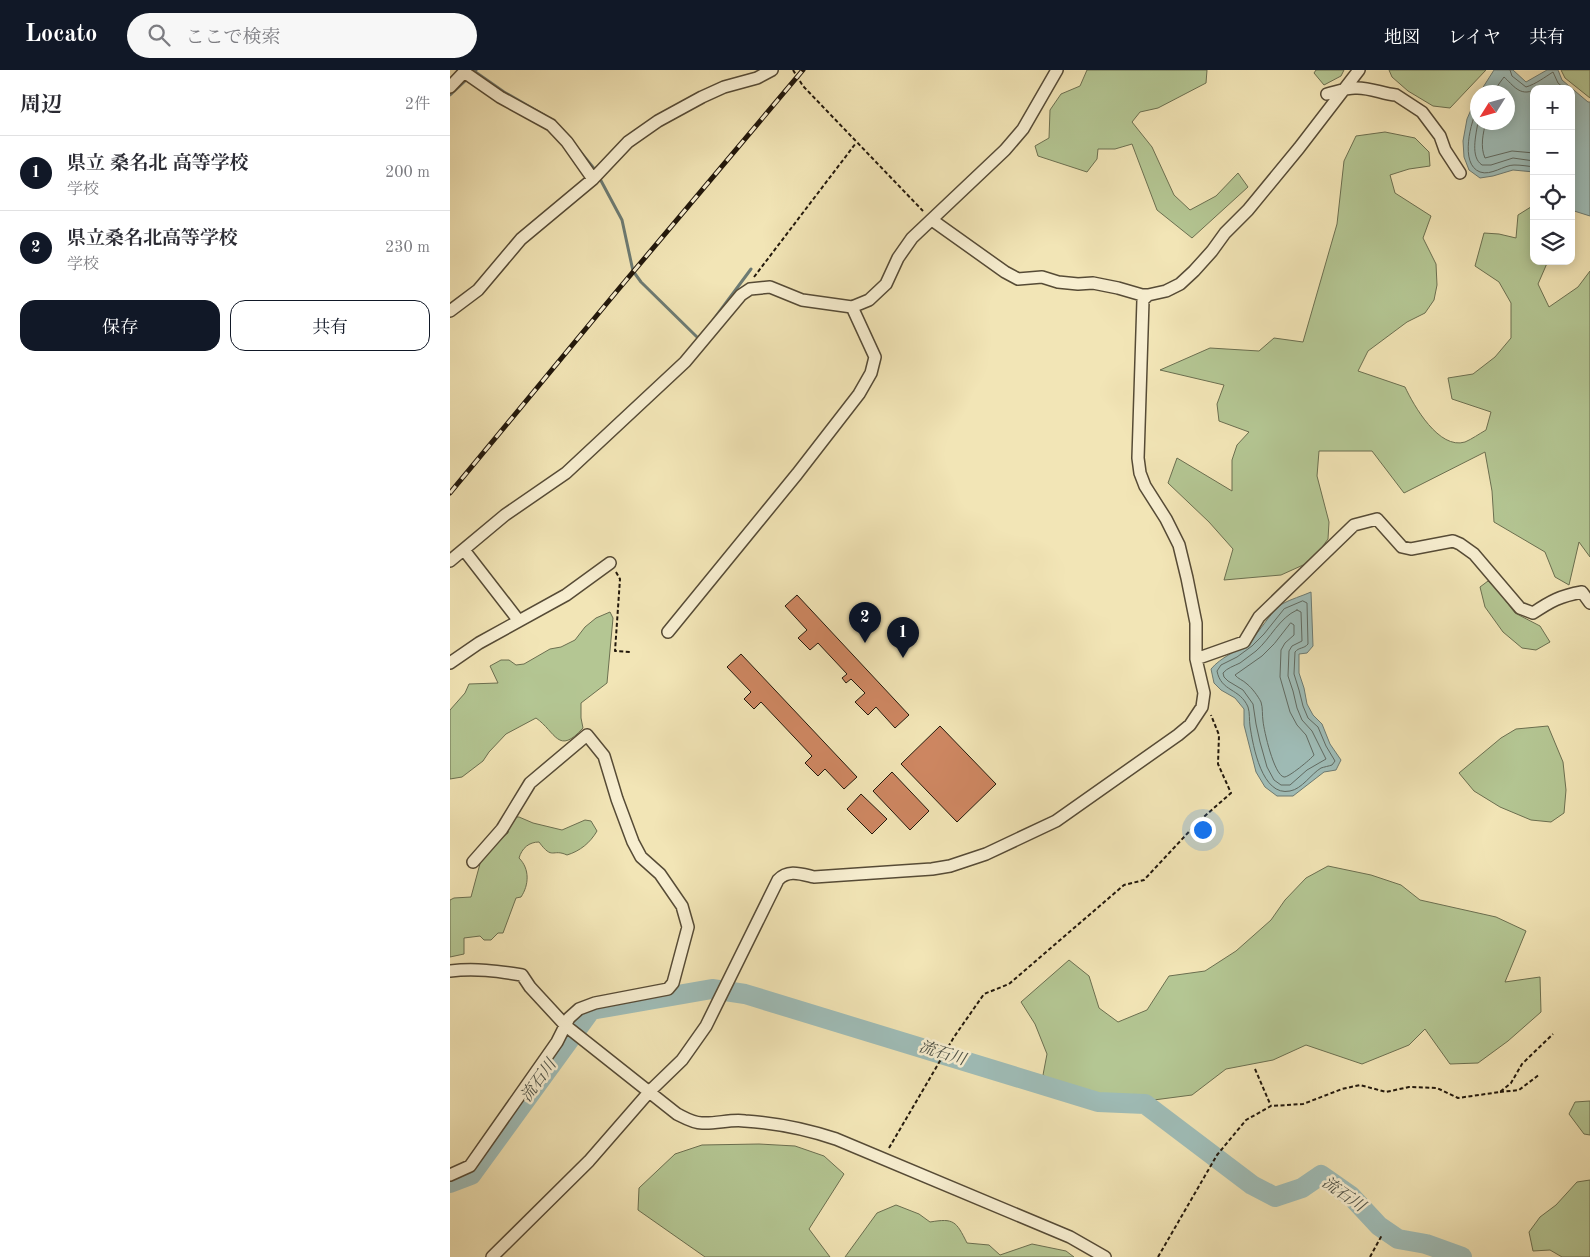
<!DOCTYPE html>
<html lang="ja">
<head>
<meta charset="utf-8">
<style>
	body { margin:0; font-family:"Old Standard TT","Noto Serif JP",serif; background:#f7f7f7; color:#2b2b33 }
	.controls { position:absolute; right:15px; top:15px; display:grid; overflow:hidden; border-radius:10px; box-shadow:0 2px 12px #0003 }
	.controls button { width:45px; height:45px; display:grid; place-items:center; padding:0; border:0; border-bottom:1px solid #e1e1e2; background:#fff; color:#2b2b33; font:25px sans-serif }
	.compass { position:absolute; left:1020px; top:15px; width:45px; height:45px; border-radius:50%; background:#fff; box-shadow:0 2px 12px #0003; rotate:233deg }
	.you { position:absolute; left:752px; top:759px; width:18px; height:18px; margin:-12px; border:4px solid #fff; border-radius:50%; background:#1a73e8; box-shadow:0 0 0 8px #1a73e833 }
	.badge { display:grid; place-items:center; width:32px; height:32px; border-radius:50%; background:#111827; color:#fff; font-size:16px; font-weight:700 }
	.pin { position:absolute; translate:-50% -41px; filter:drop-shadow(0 1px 2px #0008) }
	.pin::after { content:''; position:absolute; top:26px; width:18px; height:15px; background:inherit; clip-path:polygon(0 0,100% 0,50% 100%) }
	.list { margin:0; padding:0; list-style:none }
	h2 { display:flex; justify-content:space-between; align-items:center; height:65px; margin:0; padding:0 20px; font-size:21px }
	h2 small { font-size:16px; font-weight:400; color:#7c7c81 }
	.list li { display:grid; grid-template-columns:32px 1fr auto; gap:15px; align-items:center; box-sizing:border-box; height:75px; padding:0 20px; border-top:1px solid #e1e1e2 }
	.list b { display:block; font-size:19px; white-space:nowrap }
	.list p { margin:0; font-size:16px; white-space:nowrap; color:#7c7c81 }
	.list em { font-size:16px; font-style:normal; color:#7c7c81 }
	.actions { display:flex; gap:10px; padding:15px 20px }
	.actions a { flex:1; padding:11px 0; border:1px solid #111827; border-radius:15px; text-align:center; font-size:18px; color:#111827 }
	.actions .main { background:#111827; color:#fff }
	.icon { flex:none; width:28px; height:28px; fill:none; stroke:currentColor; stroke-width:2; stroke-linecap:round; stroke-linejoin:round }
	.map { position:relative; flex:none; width:1140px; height:1187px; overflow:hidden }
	header { display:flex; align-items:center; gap:30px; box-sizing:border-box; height:70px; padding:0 25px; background:#111827; color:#fff }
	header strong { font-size:24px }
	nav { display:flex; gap:28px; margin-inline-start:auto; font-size:18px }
	.search { width:350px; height:45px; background:#f7f7f7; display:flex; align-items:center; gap:12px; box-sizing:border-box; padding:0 18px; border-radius:28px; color:#7c7c81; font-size:19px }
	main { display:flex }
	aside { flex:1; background:#fff }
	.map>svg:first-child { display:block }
	.green { fill:#b4c693; stroke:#6b6f50 }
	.water { fill:#9fbdb8; stroke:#6d7b73 }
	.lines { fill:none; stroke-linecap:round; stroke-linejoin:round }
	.shore { stroke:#606a62; stroke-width:1 }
	.stream { stroke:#6d7b73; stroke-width:3 }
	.river { stroke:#9fbdb8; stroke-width:20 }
	.building { fill:#ce8762; stroke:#22180c }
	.street-casing { stroke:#564b36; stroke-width:14 }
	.path { stroke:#22180c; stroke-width:2; stroke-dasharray:4 2.5; stroke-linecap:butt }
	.street { stroke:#f7eed0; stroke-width:11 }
	.rail-casing { stroke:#22180c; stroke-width:5 }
	.rail { stroke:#f7eed0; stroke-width:3; stroke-dasharray:9; stroke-linecap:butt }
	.labels { text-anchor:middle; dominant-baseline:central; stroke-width:5; stroke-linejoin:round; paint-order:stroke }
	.water-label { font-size:16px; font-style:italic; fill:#4e5248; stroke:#f7eed0 }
</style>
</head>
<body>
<header>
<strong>Locato</strong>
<div class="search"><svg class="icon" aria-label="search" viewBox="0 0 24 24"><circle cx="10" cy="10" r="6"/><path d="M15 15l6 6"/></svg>ここで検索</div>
<nav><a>地図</a><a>レイヤ</a><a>共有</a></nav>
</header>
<main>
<aside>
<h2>周辺<small>2件</small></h2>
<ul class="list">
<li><span class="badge">1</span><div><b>県立 桑名北 高等学校</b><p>学校</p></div><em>200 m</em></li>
<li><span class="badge">2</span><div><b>県立桑名北高等学校</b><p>学校</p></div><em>230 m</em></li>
</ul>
<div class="actions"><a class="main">保存</a><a>共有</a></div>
</aside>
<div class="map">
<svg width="1140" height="1187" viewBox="0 0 1140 1187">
	<rect width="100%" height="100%" fill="#f2e5b6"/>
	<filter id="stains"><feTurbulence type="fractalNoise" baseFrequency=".004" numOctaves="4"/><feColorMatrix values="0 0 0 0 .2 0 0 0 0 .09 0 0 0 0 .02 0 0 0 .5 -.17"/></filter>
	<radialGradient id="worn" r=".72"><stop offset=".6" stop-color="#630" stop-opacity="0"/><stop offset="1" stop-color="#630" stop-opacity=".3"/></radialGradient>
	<path class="green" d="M637 0H757L756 13 708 38 690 42 682 52 702 77 724 125 740 140 766 126 788 103 798 117 742 168 707 140 682 74 665 79H648L647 89 637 102 588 86 585 76 599 68 600 40 611 24 630 16Z
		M866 0H894L891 6 874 15 864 3Z
		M939 0H1036L1000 38 983 36 958 21 942 7Z
		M1111 0H1140V28L1115 8Z
		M935 62 965 68 979 82 980 96 959 99 940 105 945 123 981 146 973 168 986 194 987 215 984 230 975 243 957 252 918 281 908 301 955 317C964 336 989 380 1015 372 1022 369 1029 364 1036 360L1041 342 1002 329 998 308 1023 304 1045 287 1061 268V233L1049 212 1025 196 1034 163 1049 164 1066 168 1068 145 1084 135V191H1098L1088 214 1099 237 1128 217 1140 201V487L1129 472 1119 515 1105 507 1095 482 1044 452 1042 421 1035 382 954 423 922 381H869L867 406 879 452 878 469 862 491 831 505 774 510 783 479 759 452 718 413 727 388 782 421V390L787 375 799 362 769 351 767 334 774 315 710 300 760 278 809 281 824 268 853 272 887 154 894 91 906 66Z
		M1038 511 1049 522 1065 543 1090 556 1100 572 1086 580 1072 578 1053 562 1035 537 1030 517Z
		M160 542 163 548 157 613 131 633V648L133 658C108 686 106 662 86 648L56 664 39 682 33 691 12 707 0 709V640L15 623 19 614 48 613 40 596 51 590H59L66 595 74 594 100 579 111 577 125 570 135 557 146 548Z
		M1098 656 1113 692 1116 720 1114 743 1101 752 1081 750 1050 737 1024 721 1009 703 1051 668 1066 659Z
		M65 747H69L83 753 112 760 135 750 141 751 147 761C140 773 130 781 117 785 102 778 103 791 89 772 79 772 72 778 69 788 80 799 79 815 71 827L66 828 53 863H48L41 870H34L30 866 14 868V884L0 887V830L4 828 21 827 31 790 39 779 58 763 60 750Z
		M878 796 921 805 951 815 970 830 1046 847 1076 861 1055 912 1090 907 1091 942 1058 971 1028 993 1000 994 975 959 959 975 912 994 856 975 823 990 776 999 742 1025 696 1031 648 1028 606 1015 593 1005 597 984 585 954 571 932 619 890 639 906 649 938 668 952 697 940 719 906 755 901 786 881 821 850 835 830 856 808Z
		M1140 1031V1065L1134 1064 1119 1044 1125 1032Z
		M309 1074 345 1076 374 1086 394 1104 359 1159 380 1187H255L188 1140 189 1118 225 1084 252 1075Z
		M1140 1110V1187H1112L1100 1180 1083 1181 1079 1162 1090 1147 1106 1135 1127 1112Z
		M446 1135 469 1144 480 1152C504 1148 506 1151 517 1173L539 1175 550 1185 582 1174 616 1181 624 1187H395L427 1143Z"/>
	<path class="water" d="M1044 0H1063L1076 12 1097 0H1108L1112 10 1138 32H1140V146L1121 140V19H1084V102L1063 100 1043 106 1030 108 1019 100 1014 87 1013 71 1017 49 1027 26 1028 52H1058V22H1030Z
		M861 522 863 576 857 583 849 584V603L854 618 857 634 863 645 872 654 880 674 891 690 886 700 874 702 843 726H827L815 717 806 702 794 655V639L785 628 771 620 764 613 761 599C771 587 786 582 799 572 810 562 821 541 832 534 841 529 852 526 861 522Z"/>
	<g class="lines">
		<path class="shore" d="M1060 0 1062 6 1076 17C1086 14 1095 7 1103 2L1108 13 1115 19
			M1043 22 1054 7C1063 15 1070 27 1084 20
			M1028 37C1021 51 1009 94 1030 102 1041 106 1054 95 1064 95 1071 95 1077 96 1084 97
			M1028 52C1026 65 1020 87 1032 95H1041L1063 88 1084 91
			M1036 52C1033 63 1030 77 1035 88L1062 81 1084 83
			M853 531 857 533 858 574C854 579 849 577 845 582L844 604 849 620 853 636 858 648 868 657 876 676 885 691 882 695C879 696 874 697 871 698 861 704 852 719 840 721 812 727 803 676 800 656 799 650 800 643 798 637 790 618 771 622 767 601L771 595 787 587 802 576 814 564 834 539Z
			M847 540 851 542 852 571 842 576 839 581 838 606 843 621 847 638 852 650 862 661 876 689 857 700 840 715H831L824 710 817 697 810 672 806 654 803 634 793 620 778 611 774 607 773 603C777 598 784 596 790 593 795 589 801 585 806 581 821 568 829 548 847 540Z
			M841 553 844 555V565L835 573 831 580 830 607 840 642 847 655 856 665 864 685C861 689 838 708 834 707 824 705 814 661 813 651 812 645 813 638 811 632 808 626 802 618 797 614 793 610 788 609 785 605L812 586 824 574Z"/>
		<path class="stream" d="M26 0 24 1 54 22 94 45
			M0 25 15 11
			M128 79 146 101
			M149 107 172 150 183 201 191 212 248 268 251 265
			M264 249 301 199"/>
		<path class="river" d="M0 1113 21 1105 141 940 262 919 295 924 648 1032 695 1034 802 1115 825 1127 852 1118 871 1105 901 1126 929 1156 948 1169 976 1174 1012 1187"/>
	</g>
	<path class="building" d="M347 525 459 645 445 658 426 637 418 645 405 632 415 623 401 609 396 613 392 608 397 604 368 573 360 580 348 568 357 560 335 536Z
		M291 584 407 707 394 719 375 699 368 706 355 693 362 686 311 632 304 639 294 629 301 622 277 597Z
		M490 656 546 714 507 752 451 694Z
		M442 702 479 741 460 760 423 721Z
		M411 724 437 749 422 764 397 739Z"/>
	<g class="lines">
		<g class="street-casing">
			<path id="street" d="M14 2 50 27 101 55 117 72 143 109 178 72 208 51 252 27 274 17 307 8 322 0
				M0 17 16 0
				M877 24C886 22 896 18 905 18 919 17 933 24 946 25L972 42 990 66 995 80 1010 103
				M482 150 555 202 568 209 592 207 608 212 628 214 643 213 668 218 692 225H698
				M0 241 28 220 71 169 143 109
				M14 480 69 551
				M0 491 55 445 116 403 235 292 291 225 300 219 320 217 352 230 402 237 419 230 436 214 448 188 462 168 555 80 573 59 607 0
				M218 562 347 404 409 324 421 303 425 287 402 237
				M746 589 794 572 809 547 904 455 927 449 952 477 961 479 1003 471 1010 474 1024 484 1070 538 1083 543C1101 531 1110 526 1132 522L1140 533
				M0 593 29 573 116 525 160 493
				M0 901C25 898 47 901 72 905L80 917 116 956 227 1044C235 1048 243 1053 252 1053 266 1054 281 1049 295 1051 326 1053 356 1059 386 1069L620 1167 655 1187
				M0 1105 20 1096 107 972 119 948 129 939 145 933 218 919 223 913 238 857 232 836 210 804 191 787 183 772 167 729 154 686 137 665 80 713 52 759 23 792
				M42 1187 139 1091 200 1021 232 990 256 956 328 810C338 799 351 804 364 807L482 799 500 796 536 784 606 751 728 665 740 655 752 637 754 623 746 589V553L737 508 729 475 716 449 695 416 690 403 688 388 693 230 698 225 716 221 730 214 744 201 762 181 775 163 798 140 849 78 909 0"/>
		</g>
		<path class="path" d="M343 0 353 16 473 141
			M304 207 406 73
			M166 502 170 509 165 581 181 582
			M805 999 821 1036
			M1050 1022 1069 1020 1090 1004
			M439 1078 504 967 534 924 559 914 674 815 694 810 748 752 781 723 768 694 769 665 761 645
			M708 1187 767 1085 796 1050 821 1036 853 1034 892 1019 910 1015 936 1022 959 1017 987 1018 1008 1028 1050 1022 1061 1013 1072 994 1103 964
			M920 1187 932 1165"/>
		<use href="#street" class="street"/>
		<g class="rail-casing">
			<path id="rail" d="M0 423 167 221 353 0"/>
		</g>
		<use href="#rail" class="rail"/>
	</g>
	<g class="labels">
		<g class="water-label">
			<text transform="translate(492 984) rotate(17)">流石川</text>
			<text transform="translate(89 1011) rotate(-54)">流石川</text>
			<text transform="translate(893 1125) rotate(35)">流石川</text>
		</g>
	</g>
	<rect width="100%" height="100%" filter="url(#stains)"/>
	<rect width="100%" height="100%" fill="url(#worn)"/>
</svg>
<div class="controls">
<button>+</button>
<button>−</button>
<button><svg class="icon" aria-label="locate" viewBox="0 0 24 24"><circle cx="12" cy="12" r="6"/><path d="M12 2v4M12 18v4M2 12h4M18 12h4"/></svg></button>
<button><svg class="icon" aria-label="layers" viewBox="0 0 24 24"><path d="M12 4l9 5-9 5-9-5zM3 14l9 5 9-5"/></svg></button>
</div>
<svg class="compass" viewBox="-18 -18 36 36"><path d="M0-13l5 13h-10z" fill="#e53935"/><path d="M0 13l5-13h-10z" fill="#7c7c81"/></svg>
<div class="you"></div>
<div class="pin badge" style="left:453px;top:588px">1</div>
<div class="pin badge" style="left:415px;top:573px">2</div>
</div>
</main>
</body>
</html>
